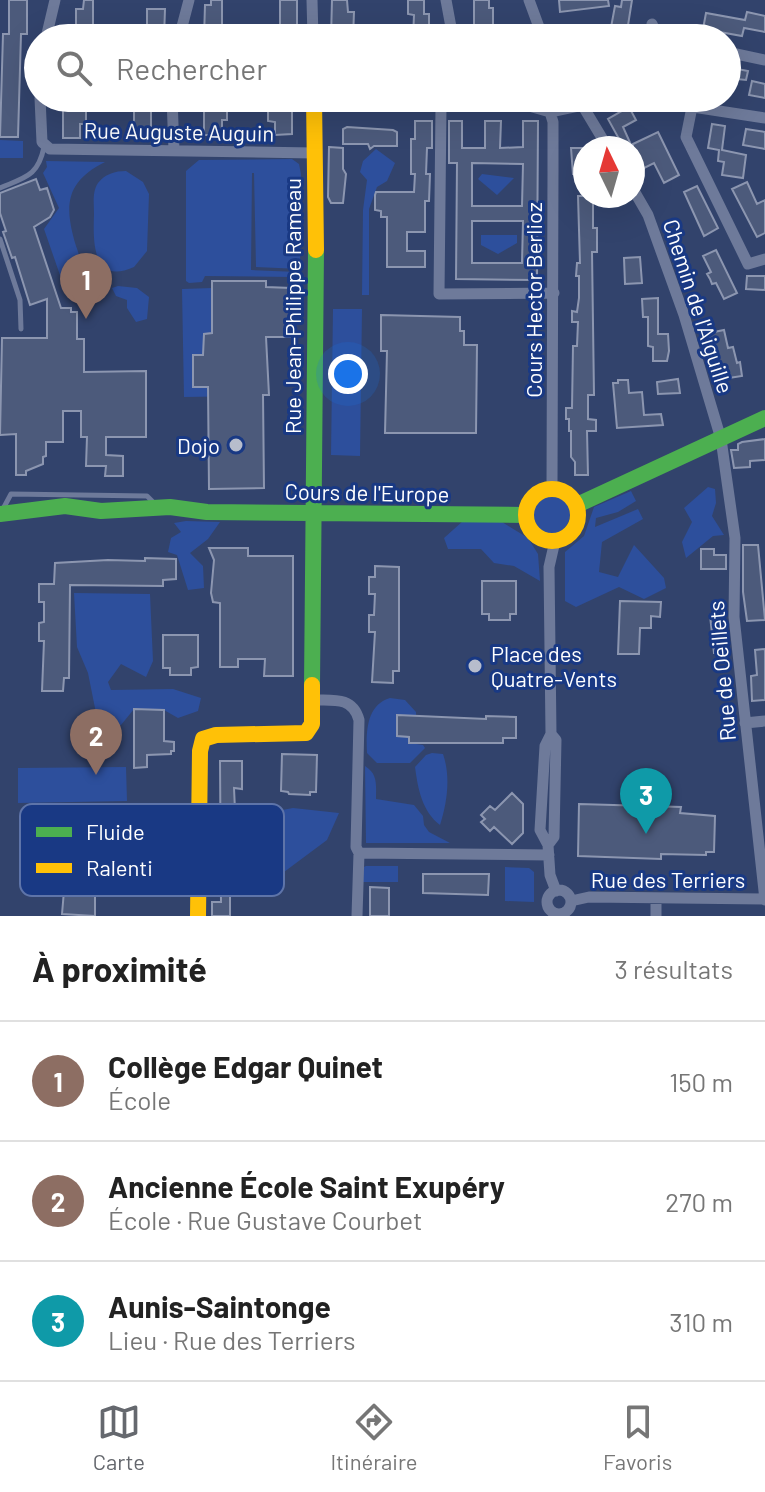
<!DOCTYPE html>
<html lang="fr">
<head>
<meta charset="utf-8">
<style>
	body { margin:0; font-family:Barlow,sans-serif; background:#f6f6f6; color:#222 }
	.compass { position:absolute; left:573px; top:136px; width:72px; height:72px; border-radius:50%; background:#fff; box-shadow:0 8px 32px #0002; rotate:355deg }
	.you { position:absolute; left:348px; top:374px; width:28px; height:28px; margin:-20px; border:6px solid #fff; border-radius:50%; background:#1a73e8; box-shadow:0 0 0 12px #1a73e833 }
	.badge { display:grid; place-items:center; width:52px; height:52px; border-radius:50%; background:#65686e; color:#fff; font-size:26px; font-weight:700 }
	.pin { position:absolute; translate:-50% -66px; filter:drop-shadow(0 2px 4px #0008) }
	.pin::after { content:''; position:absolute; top:42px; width:28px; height:24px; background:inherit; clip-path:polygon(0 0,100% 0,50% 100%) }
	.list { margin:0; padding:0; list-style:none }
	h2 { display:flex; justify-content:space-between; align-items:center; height:104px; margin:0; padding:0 32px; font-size:34px }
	h2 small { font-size:26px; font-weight:400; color:#767676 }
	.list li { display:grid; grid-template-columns:52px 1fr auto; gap:24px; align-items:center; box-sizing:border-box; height:120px; padding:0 32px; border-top:2px solid #e0e0e0 }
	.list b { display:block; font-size:30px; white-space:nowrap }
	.list p { margin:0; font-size:26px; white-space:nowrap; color:#767676 }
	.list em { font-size:26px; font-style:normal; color:#767676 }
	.icon { flex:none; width:44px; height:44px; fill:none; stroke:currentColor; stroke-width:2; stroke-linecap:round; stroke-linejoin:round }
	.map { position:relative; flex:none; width:765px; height:916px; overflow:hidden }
	.search { position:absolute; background:#fff; box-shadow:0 8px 32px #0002; left:24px; right:24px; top:24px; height:88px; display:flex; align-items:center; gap:20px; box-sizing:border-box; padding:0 28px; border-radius:44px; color:#767676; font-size:30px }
	.sheet { height:464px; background:#fff }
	nav { display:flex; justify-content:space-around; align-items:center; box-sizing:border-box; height:112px; border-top:2px solid #e0e0e0; background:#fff; font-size:22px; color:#767676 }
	nav a { display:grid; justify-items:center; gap:4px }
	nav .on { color:#65686e }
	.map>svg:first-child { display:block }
	.green { fill:#2d4f9c }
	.building { fill:#4c5a7b; stroke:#8c96b0; stroke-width:2; fill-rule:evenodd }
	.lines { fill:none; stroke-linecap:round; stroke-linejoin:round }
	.lane { stroke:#6e7a9a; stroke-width:5 }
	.street { stroke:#6e7a9a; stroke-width:11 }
	.fast { stroke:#4caf50; stroke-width:16 }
	.slow { stroke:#ffc107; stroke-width:16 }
	.poi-dot { fill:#b7bdcc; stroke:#193984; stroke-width:3 }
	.labels { text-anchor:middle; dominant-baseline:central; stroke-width:6; stroke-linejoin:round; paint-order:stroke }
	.street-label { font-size:22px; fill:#fff; stroke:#193984 }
	.poi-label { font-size:22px; fill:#fff; stroke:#193984; text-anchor:end }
	.key { fill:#193984; stroke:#5e74a9; stroke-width:2 }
	.key-label { font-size:22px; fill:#fff }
</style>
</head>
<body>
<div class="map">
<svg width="765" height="916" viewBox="0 0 765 916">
	<rect width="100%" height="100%" fill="#32436c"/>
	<path class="green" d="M0 140 23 141V158H0Z
		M376 149 395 163 387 181 377 187 369 209V295H362L363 210 367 180 360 172 363 161Z
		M292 159 299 164 301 174 300 269 256 267 254 173H252L251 270 298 272 293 277 205 276 202 282 189 283 186 281V171L199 160Z
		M46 161 105 162C65 182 64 206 76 246 79 253 80 263 86 269 91 274 102 275 109 277L108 291H69L61 278 44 229 59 208 43 173 47 167Z
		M126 171 143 182 149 194 147 251 134 267C92 286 93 241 94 214 94 204 92 192 98 183 105 174 115 171 126 171Z
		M482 174 514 178 497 195 478 179Z
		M481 235H517V243L498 254 481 245Z
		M118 286 137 288 149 297 147 319 136 322 127 308V300L116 296 112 288Z
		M212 288V333L204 334 203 355 249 387 250 396 184 397 182 289Z
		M333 309H362L360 456 331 455Z
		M708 487 715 489 716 503 712 516 724 535 713 536 686 558 682 542 692 522 684 508Z
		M631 491 636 501 618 512 596 518 595 527 638 509 643 519 602 542 599 572 618 577 634 545 664 578 666 588 644 599 619 587 576 607 565 601V552L584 536 594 507Z
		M530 514a20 20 0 1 1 40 0a20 20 0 1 1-40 0Z
		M186 521 220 522 208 539 190 553 203 566 204 588 188 590 177 555 168 552 171 538 181 532 174 523Z
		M463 521 502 522 528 538 538 554 540 581 514 566 494 563 481 549H448L444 538Z
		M74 593 150 594 153 661 146 677 121 664 108 682 111 690 173 689 201 698 198 711 178 718 164 710 134 709 121 725 99 728 88 673 77 647Z
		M390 698 405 700 416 712V716L397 715 409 737V743L423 745 425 748 410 763H377L367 753C366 733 366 705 390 698Z
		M432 753 443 754C451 777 447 803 440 825 422 811 418 789 415 767L426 755Z
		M365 766C378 774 376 785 376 799L414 805 423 816 424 825 429 832 450 843H366Z
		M126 767 127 801 18 803V768Z
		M293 808 339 813 327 840 280 875 253 881 245 866 256 815Z
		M366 866H398V882H362V868Z
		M505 867 529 868 534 872V902L505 901Z"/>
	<path class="building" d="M9 0H27V34H21L18 137H0L3 34H9Z
		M84 0H93V38H76V9H83Z
		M211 0H222V38H204L205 5H211Z
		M280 0H297V38H280Z
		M332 0H347L348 12H354L353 38H331Z
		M408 0H424V14H429V38H413L414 15 408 14Z
		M474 0H489V8H493V32L477 31V26H474Z
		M559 0H608L609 6 560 12Z
		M622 0H632L626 38H609L615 6 621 7Z
		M147 9H165L164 38H147Z
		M747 12 765 16V32L744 28 742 36 703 29 706 13 745 20Z
		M727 67 748 71 746 80 727 78Z
		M752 81 765 84V98L749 95Z
		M63 98H86V124H80V138H63Z
		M134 98H151V138H134Z
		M204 98H222V106H227V120H222V135H204Z
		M275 98H292V134L275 135V122L268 121V109H275Z
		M629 107 636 120 623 127 632 147 624 148 608 119Z
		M415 121H432V148H427L426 174H430L429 201H425V232H407V251H425V267H387V217H381V211L375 210V195L376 192H414L415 174H411V139H415Z
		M449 121H462V148H485V121H501L500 148 523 147V121H538L537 280 456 279 457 163H449ZM472 163 523 164 522 206H472ZM472 221H523L522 263H472Z
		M712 124 725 126 722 150 746 155 743 178 722 175 724 162 718 161 719 150 708 148Z
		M347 127 393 130 397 132V146H374L370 149 368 144H343V129Z
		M746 129 765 132V149L743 145Z
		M658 132 679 175 664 183 654 163 636 172 633 164V144Z
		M329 147 343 148V169L346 174 343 203H331L328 197Z
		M571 148H585V174H573Z
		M36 179 40 190 47 188 54 210 50 217 34 227 61 308H71V312H77V339H84V372L146 371V437H106V455L123 456V476H105L106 466H86L87 437H81V411H63V442H46V456L43 457V464L26 471V475H16V434L0 435 2 338H47V299L30 305 15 257 12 258 3 232 6 231 0 213V193Z
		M747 182 757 204 765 200V233L757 237 732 189Z
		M697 186 718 228 704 236 684 192Z
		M578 196H593V228H597V252H592L594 395H588V419L596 420V431H587L588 475H575V462L571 457V431H569V419H566V408H572L573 346H577L578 322H572V311L577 312 579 298V276H576L577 263H580Z
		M716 250 737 293 724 299 716 283 712 284 710 279 707 274 711 272 703 256Z
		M640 257 642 283 625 284 624 258Z
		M747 276H765V290L746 289Z
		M212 281H266V287L291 288V337H266L269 395H263L264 488 209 489 208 387H193V355H203L204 334 212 333Z
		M658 298V334H668L669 351 667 361H653V347L648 346V317H643L642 299Z
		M381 315 460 317V331H464V345H477L476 433H385L387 351H381Z
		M724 330 728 348 733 347 737 363 740 362 742 376 722 379 718 355 713 356 709 333Z
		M678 379 680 393 658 394 657 382Z
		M618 380H628L629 393 642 392 644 415 661 414 663 425 617 428 613 383H618Z
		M765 439V460L750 461V467L734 468 731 450H738V444L742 442Z
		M743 545H758L765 620 747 621 743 592Z
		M209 548H248V556H293V676H264L265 659H238V667H220V603L213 602 211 593 214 560Z
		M701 549H714V555H726V569H701Z
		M145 558 176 559V579L163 580V586L70 585 69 678H64L63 691H42L44 641H39V623L44 622V602H39V584H54L55 563 108 560 145 561Z
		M375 566 399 567V671H393V683L372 682 375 632H369V615H374L375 594H369V577H375Z
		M482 581H516V614H510V620H489V614H482Z
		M620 601 661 602 660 617 651 616V628H640L639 654H618Z
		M722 613 727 652 714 653 710 615Z
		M163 635H198V667L191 668V675H170V668H163Z
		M765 649V700L752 701 751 676 757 675 755 650Z
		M134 709 164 710V741L174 742V751H171V754L147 755V767L134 768Z
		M397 715 486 719V716L516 717V738H503V743H409V737L397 736Z
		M282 754 317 755 316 792H310V795L289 794 288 792 281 791Z
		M220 761H242V789L234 788 235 810H238L235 853H239V881H230V916H212V902H221Z
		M512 793 523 804V833L512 844 494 827 490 831 481 822 485 819 481 815 490 806 495 810Z
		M579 804 681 807 680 813 715 816 714 852H706V855L661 854V859L578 856Z
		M79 870H95V916L62 914 65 879H78Z
		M423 874H489L488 895 423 893Z
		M370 887 389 888V916H370Z"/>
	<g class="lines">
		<path class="lane" d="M0 188C26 177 38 176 44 147
			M0 239 20 300 21 329
			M3 509 11 494 147 496 155 504"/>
		<path class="street" d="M312 0 313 38
			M446 0 453 38
			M529 0 543 38
			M652 24 656 33 682 38
			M46 38 55 0
			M179 38 189 0
			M727 52 765 60
			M40 98 42 142 50 149 314 153
			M172 98 174 150
			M578 98 608 148
			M634 98 765 118
			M314 106H529L550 112
			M441 106 439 294 554 293
			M692 107 686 137 748 264 765 259
			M550 112 553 122V171L552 489
			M550 112 583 105
			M633 189 648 215 684 315 721 439 735 538 734 617 765 900
			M555 541 549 567 551 734 545 746 540 830 548 845 550 875 556 891
			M314 700C334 700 353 697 359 720L356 847 359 853 549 855
			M745 723 765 721
			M548 845 554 837 556 740 551 734
			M547 902a12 12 0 1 1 24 0a12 12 0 1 1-24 0Z
			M571 901 589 897 765 899
			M357 916 359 853
			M656 916V898"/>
		<path class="fast" d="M577 505 765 418
			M0 514 65 506 101 511 170 507 207 512 526 515
			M312 685 316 250"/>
		<path class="slow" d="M314 98 316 250
			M526 515a26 26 0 1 1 52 0a26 26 0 1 1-52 0Z
			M198 916 200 751 203 739 216 735 306 733 312 724V685"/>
	</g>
	<g class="poi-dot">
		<circle cx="236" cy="445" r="8"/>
		<circle cx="475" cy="666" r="8"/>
	</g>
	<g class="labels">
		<g class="street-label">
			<text transform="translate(179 131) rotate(1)">Rue Auguste Auguin</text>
			<text transform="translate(533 300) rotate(-90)">Cours Hector Berlioz</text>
			<text transform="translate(292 306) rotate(-90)">Rue Jean-Philippe Rameau</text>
			<text transform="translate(699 306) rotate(72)">Chemin de l'Aiguille</text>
			<text transform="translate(367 492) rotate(1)">Cours de l'Europe</text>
			<text transform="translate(721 671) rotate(-95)">Rue de Oeillets</text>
			<text x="668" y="879">Rue des Terriers</text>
		</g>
		<g class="poi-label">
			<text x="220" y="445">Dojo</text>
			<text x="491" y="653" text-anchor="start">Place des<tspan x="491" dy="25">Quatre-Vents</tspan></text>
		</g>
	</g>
	<rect x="20" y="804" width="264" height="92" rx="12" class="key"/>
	<rect x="36" y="827" width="36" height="10" fill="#4caf50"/>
	<rect x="36" y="863" width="36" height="10" fill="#ffc107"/>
	<g class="key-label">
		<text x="86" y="840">Fluide</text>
		<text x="86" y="876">Ralenti</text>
	</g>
</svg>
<svg class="compass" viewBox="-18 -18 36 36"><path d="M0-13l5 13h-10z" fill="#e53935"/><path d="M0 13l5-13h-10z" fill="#767676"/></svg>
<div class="you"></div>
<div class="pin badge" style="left:86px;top:319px;background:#8d6e63">1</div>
<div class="pin badge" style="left:96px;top:775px;background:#8d6e63">2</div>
<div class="pin badge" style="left:646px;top:834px;background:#0f9aa8">3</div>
<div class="search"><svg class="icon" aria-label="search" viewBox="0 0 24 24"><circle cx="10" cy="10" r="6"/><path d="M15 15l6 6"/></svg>Rechercher</div>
</div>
<section class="sheet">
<h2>À proximité<small>3 résultats</small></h2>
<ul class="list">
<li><span class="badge" style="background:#8d6e63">1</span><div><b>Collège Edgar Quinet</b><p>École</p></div><em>150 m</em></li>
<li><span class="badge" style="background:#8d6e63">2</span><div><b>Ancienne École Saint Exupéry</b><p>École · Rue Gustave Courbet</p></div><em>270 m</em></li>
<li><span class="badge" style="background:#0f9aa8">3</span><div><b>Aunis-Saintonge</b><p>Lieu · Rue des Terriers</p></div><em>310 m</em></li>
</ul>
</section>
<nav>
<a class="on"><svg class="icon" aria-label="map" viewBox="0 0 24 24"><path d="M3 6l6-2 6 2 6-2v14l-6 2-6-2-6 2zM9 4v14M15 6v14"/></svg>Carte</a>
<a><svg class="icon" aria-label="directions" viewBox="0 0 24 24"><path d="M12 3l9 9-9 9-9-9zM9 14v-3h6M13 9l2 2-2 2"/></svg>Itinéraire</a>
<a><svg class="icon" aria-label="saved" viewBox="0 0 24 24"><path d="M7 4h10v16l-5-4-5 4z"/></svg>Favoris</a>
</nav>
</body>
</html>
